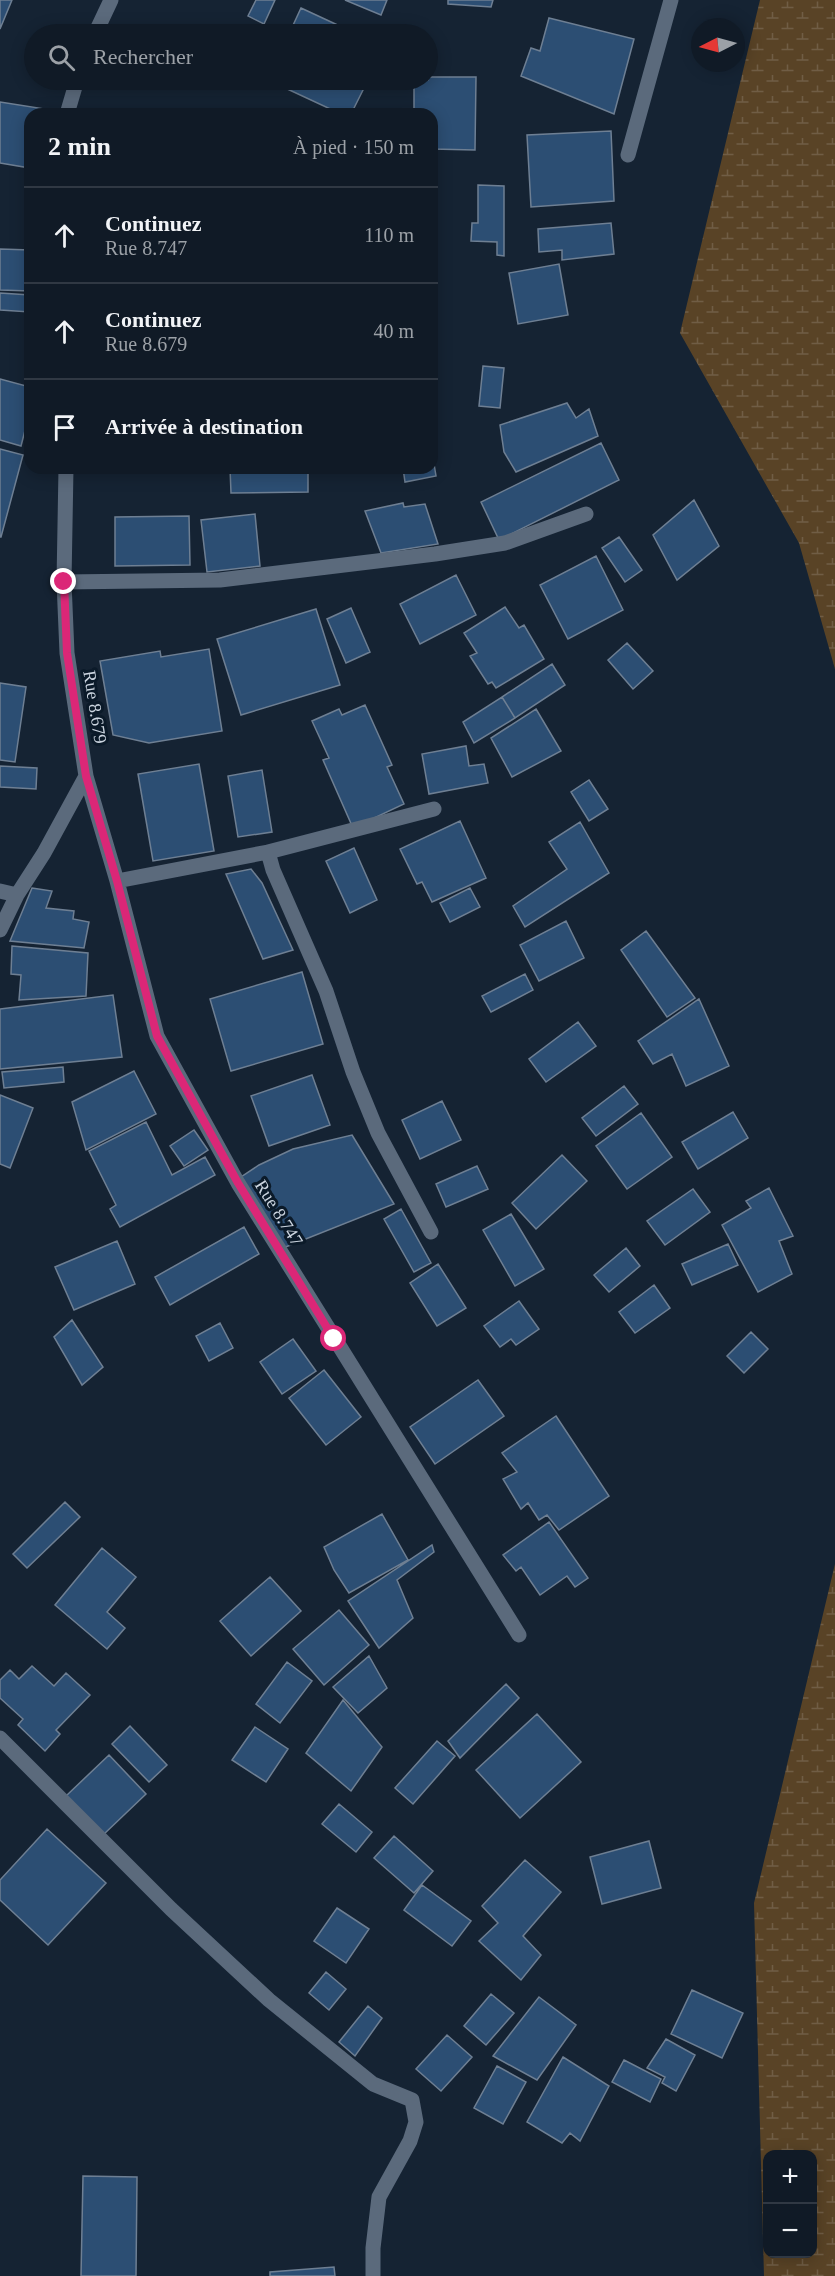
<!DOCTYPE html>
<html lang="fr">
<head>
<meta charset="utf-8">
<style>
	body { margin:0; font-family:Georgia,serif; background:#19232e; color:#f1f3f6 }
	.controls { position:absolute; right:18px; bottom:18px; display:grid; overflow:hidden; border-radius:12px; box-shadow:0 3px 15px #0003 }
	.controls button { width:54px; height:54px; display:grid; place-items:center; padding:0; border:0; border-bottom:2px solid #303843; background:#101a26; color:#f1f3f6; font:30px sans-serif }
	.compass { position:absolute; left:691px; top:18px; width:54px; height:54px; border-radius:50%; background:#101a26; box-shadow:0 3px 15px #0003; rotate:264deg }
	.stop { position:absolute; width:18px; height:18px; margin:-14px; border:4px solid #db2777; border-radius:50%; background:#fff }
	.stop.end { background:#db2777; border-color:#fff; box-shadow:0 2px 6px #0008 }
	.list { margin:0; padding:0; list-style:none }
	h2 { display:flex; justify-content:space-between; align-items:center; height:78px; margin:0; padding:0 24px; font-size:26px }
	h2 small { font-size:20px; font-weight:400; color:#9ca1a7 }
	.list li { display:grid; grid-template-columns:39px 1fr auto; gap:18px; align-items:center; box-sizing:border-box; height:96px; padding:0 24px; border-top:2px solid #303843 }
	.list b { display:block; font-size:22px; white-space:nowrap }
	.list p { margin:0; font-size:20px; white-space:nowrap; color:#9ca1a7 }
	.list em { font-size:20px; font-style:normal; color:#9ca1a7 }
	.icon { flex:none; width:33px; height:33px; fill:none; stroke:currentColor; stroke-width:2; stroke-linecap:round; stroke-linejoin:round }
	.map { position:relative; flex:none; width:835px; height:2276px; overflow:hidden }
	.search { position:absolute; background:#101a26; box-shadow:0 3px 15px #0003; left:24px; top:24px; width:414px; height:66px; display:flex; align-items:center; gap:15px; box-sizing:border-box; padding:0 21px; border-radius:33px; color:#9ca1a7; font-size:22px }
	.panel { position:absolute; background:#101a26; box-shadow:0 3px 15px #0003; left:24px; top:108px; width:414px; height:366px; border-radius:18px }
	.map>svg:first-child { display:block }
	.wetland { fill:url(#wetland-marsh); fill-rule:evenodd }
	.building { fill:#2c4e73; stroke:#6e7f93; stroke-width:1.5 }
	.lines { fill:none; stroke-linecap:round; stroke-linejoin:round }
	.minor { stroke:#5b6a7c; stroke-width:15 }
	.route { stroke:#db2777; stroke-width:8 }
	.labels { text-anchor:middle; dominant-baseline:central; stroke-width:6; stroke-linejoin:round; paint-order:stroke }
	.street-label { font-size:18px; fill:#ccd5e0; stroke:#0b1a29 }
</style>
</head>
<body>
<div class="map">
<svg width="835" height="2276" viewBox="0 0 835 2276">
	<defs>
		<pattern id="wetland-marsh" width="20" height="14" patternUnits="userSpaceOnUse" patternTransform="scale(1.5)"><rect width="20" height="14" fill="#594326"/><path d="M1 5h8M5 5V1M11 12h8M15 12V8" fill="none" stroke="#705d45"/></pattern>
	</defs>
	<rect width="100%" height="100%" fill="#152333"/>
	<path class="wetland" d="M760 0H835V669L799 543 680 333Z
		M835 1564V2276H764L754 1903ZM768 2154H812V2254H768Z"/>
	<path class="building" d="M0 0H12L0 29Z
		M256 0H275L264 24 248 16Z
		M345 0H387L381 15Z
		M448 0H493L491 7 448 4Z
		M301 8 357 34H289Z
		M549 18 634 39 614 114 521 76 531 48 540 51Z
		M428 77H476L475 150 432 149V114H414V80H428Z
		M268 80H368L351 114H341Z
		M0 102 45 109 44 114H30V168L0 163Z
		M611 131 614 201 531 207 527 135Z
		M478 185 504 186V256L497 255V242L471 241 472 223H478Z
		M611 223 614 254 562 260V250L539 252 538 229Z
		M0 249 30 250V291L0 290Z
		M559 264 568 315 518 324 509 273Z
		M0 293 30 295V312L0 310Z
		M483 366 504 368 500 408 479 406Z
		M0 379 30 387V411L21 446 0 440Z
		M567 403 576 418 589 409 598 436 516 472 504 452 500 425Z
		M601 443 619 480 499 540 481 502Z
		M0 449 23 455 1 537H0Z
		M432 452 436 476 405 482 403 468H432Z
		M230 468H308V492L231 493Z
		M694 500 719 546 677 580 653 535Z
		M403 503 404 507 425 504 438 544 381 553 365 511Z
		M255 514 260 566 207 572 201 520Z
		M189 516 190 565 115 566V517Z
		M619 537 642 570 625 582 602 548Z
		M596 556 623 610 568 639 540 585Z
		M456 575 476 615 420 644 400 604Z
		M505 607 519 628 524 625 544 659 496 688 492 682 488 684 470 656 477 653 464 633Z
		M351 608 370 652 346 663 327 619Z
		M316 609 340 685 241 715 217 639Z
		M627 643 653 671 633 689 608 660Z
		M209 649 222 731 149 743 113 735 100 661 160 651 161 657Z
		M552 664 565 685 515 718 502 697Z
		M0 683 26 687 15 762 0 760Z
		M502 697 515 718 474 743 463 722Z
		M365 705 392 765 387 767 404 804 353 828 323 760 329 758 312 721 339 709 342 715Z
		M536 709 561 751 512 777 491 738Z
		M466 746 469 766 484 764 488 783 429 794 422 754Z
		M199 764 214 851 153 861 138 774Z
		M0 766 37 768 36 789 0 787Z
		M262 770 272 832 238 837 228 776Z
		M589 780 608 809 589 821 571 792Z
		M460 821 486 878 432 902 422 882 417 884 400 849Z
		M580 822 609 873 525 927 513 906 567 869 549 842Z
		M354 848 377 900 350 913 326 861Z
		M251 869 262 883 293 950 263 959 226 874Z
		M32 888 52 891 46 908 74 911 73 919 89 922 84 948 10 941Z
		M470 888 480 907 450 922 440 903Z
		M566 921 584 958 539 981 520 945Z
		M646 931 695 998 667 1017 621 950Z
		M12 946 88 953 86 996 19 1000 21 975 11 974Z
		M302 972 323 1044 231 1071 210 999Z
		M525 974 533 990 491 1012 482 996Z
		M113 995 122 1057 0 1069V1009Z
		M699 999 729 1066 686 1086 672 1054 653 1064 638 1041Z
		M578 1022 596 1046 546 1082 529 1059Z
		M63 1067 64 1082 4 1088 2 1072Z
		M134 1071 156 1114 86 1150 72 1102Z
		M312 1075 330 1125 269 1146 251 1096Z
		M624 1086 638 1104 596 1136 582 1118Z
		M0 1095 33 1108 10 1168 0 1164Z
		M442 1101 461 1140 420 1159 402 1120Z
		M733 1112 748 1138 698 1169 682 1142Z
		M641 1113 672 1157 627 1189 596 1146Z
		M146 1122 172 1175 205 1157 215 1175 120 1227 110 1209 116 1205 89 1151Z
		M194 1130 208 1150 184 1166 170 1146Z
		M352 1135 394 1204 283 1248 241 1177 259 1165 293 1149Z
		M562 1155 587 1181 536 1229 512 1203Z
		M477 1166 488 1189 446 1207 436 1184Z
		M769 1188 793 1236 779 1241 792 1274 758 1292 722 1225 751 1208 746 1201Z
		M693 1189 710 1212 665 1245 647 1221Z
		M401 1209 431 1263 414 1272 384 1219Z
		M511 1214 544 1269 515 1286 483 1230Z
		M244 1227 259 1254 170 1305 155 1277Z
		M117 1241 135 1284 74 1310 55 1267Z
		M728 1244 738 1265 692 1285 682 1264Z
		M626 1248 640 1266 609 1292 594 1275Z
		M438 1264 466 1308 437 1326 410 1283Z
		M654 1285 670 1308 635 1333 619 1312Z
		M519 1301 539 1329 516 1345 511 1339 500 1347 484 1326Z
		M72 1320 103 1367 82 1385 54 1337Z
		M220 1323 233 1348 209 1361 196 1336Z
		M751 1332 768 1349 744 1373 727 1356Z
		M293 1339 316 1371 282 1394 260 1362Z
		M324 1370 361 1417 326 1445 289 1398Z
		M478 1380 504 1416 435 1464 410 1427Z
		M556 1416 609 1496 559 1530 547 1515 539 1520 528 1503 521 1509 503 1479 517 1472 502 1453Z
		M65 1502 80 1517 27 1568 13 1554Z
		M382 1514 408 1560 349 1593 334 1570 324 1547Z
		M549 1522 588 1578 575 1587 567 1576 540 1595 521 1567 516 1571 503 1555Z
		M432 1545 434 1552 397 1580 413 1618 379 1648 348 1601Z
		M102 1548 136 1577 107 1612 125 1628 107 1649 55 1605Z
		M270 1577 301 1611 251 1656 220 1621Z
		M339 1610 369 1645 324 1685 293 1649Z
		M369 1656 387 1688 358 1713 333 1687Z
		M287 1662 312 1681 280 1723 256 1704Z
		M32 1666 54 1686 66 1673 90 1695 56 1730 60 1734 45 1751 18 1725 23 1719 0 1698V1680L10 1670 19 1679Z
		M506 1684 519 1698 460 1758 448 1741Z
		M343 1700 382 1747 351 1791 306 1753Z
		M537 1714 581 1762 520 1818 476 1770Z
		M130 1726 167 1765 149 1782 112 1744Z
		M255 1727 288 1749 266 1782 232 1760Z
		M437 1741 455 1756 413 1804 395 1788Z
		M109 1755 146 1794 103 1835 66 1796Z
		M339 1804 372 1832 356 1852 322 1824Z
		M47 1829 106 1883 48 1945 0 1900V1880Z
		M394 1836 433 1871 414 1893 374 1858Z
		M649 1841 661 1888 602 1904 590 1857Z
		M525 1860 561 1892 523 1936 541 1955 521 1980 479 1941 498 1923 482 1906Z
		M422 1885 471 1921 452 1946 404 1910Z
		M337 1908 369 1929 346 1963 314 1941Z
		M326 1972 346 1989 329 2010 309 1993Z
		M692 1990 743 2013 722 2058 671 2034Z
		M491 1994 514 2013 486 2045 464 2026Z
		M539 1997 576 2025 537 2080 493 2056Z
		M368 2006 382 2018 355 2056 339 2042Z
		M447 2035 472 2057 441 2091 416 2069Z
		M666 2039 695 2055 676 2091 662 2083 665 2077 647 2068Z
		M563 2057 609 2086 580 2141 570 2133 562 2143 527 2122Z
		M624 2060 661 2079 650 2102 612 2082Z
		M497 2066 526 2082 503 2124 474 2108Z
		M83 2176 137 2177 136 2276H81Z
		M334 2267 335 2276H270V2272Z"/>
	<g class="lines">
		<path class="minor" d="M95 34 111 0
			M67 114 77 80
			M628 155 671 0
			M64 582 220 580 435 554 505 543 586 514
			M86 776 117 881 157 1036 238 1183 519 1635
			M268 852 434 809
			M117 881 268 852 273 870 326 991 353 1072 378 1133 431 1232
			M0 891 17 895
			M0 930 17 895 44 853 86 776 67 653 64 582 66 468
			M0 1738 171 1909 269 2000 373 2084 412 2100 416 2122 410 2141 379 2197 373 2248V2276"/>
	</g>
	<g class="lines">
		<path class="route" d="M64 582 67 653 86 776 117 881 157 1036 238 1183 334 1339"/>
	</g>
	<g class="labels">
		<g class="street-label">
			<text transform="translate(95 707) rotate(81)">Rue 8.679</text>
			<text transform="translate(279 1213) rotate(58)">Rue 8.747</text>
		</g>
	</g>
</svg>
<div class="controls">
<button>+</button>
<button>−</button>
</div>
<svg class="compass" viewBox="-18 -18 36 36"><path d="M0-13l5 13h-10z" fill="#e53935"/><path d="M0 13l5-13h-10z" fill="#9ca1a7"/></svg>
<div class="stop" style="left:334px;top:1339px"></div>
<div class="stop end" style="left:64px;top:582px"></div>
<div class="search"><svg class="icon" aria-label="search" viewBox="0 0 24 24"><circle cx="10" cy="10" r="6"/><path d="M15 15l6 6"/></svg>Rechercher</div>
<section class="panel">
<h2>2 min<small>À pied · 150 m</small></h2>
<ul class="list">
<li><svg class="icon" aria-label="ahead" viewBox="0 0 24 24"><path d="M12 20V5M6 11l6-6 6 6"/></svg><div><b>Continuez</b><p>Rue 8.747</p></div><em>110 m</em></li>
<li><svg class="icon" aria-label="ahead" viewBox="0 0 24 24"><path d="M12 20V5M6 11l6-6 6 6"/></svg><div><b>Continuez</b><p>Rue 8.679</p></div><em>40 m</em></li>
<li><svg class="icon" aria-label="arrive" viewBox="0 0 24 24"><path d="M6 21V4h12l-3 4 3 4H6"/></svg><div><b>Arrivée à destination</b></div></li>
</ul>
</section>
</div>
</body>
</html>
